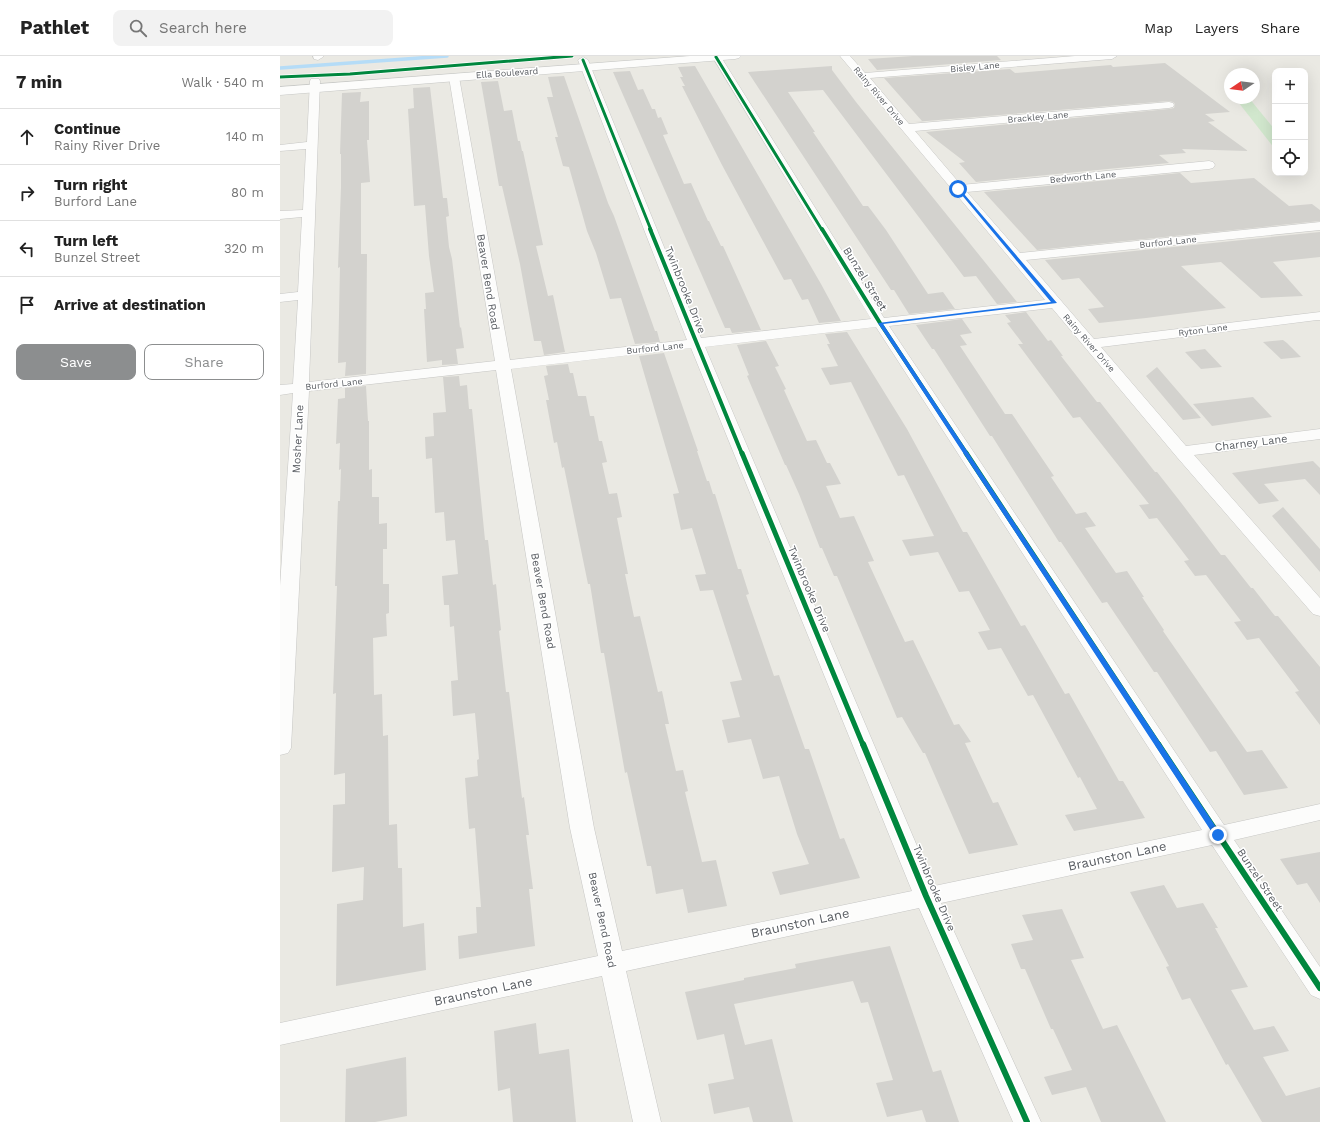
<!DOCTYPE html>
<html lang="en">
<head>
<meta charset="utf-8">
<style>
	body { margin:0; font-family:"Work Sans",sans-serif; background:#f2f2f2; color:#222 }
	.controls { position:absolute; right:12px; top:12px; display:grid; overflow:hidden; border-radius:8px; box-shadow:0 4px 16px #0002 }
	.controls button { width:36px; height:36px; display:grid; place-items:center; padding:0; border:0; border-bottom:1px solid #e0e0e0; background:#fff; color:#222; font:20px sans-serif }
	.compass { position:absolute; left:944px; top:12px; width:36px; height:36px; border-radius:50%; background:#fff; box-shadow:0 4px 16px #0002; rotate:257deg }
	.stop { position:absolute; width:12px; height:12px; margin:-9px; border:3px solid #1a73e8; border-radius:50%; background:#fff }
	.stop.end { background:#1a73e8; border-color:#fff; box-shadow:0 1px 4px #0008 }
	.list { margin:0; padding:0; list-style:none }
	h2 { display:flex; justify-content:space-between; align-items:center; height:52px; margin:0; padding:0 16px; font-size:17px }
	h2 small { font-size:13px; font-weight:400; color:#767676 }
	.list li { display:grid; grid-template-columns:26px 1fr auto; gap:12px; align-items:center; box-sizing:border-box; height:56px; padding:0 16px; border-top:1px solid #e0e0e0 }
	.list b { display:block; font-size:15px; white-space:nowrap }
	.list p { margin:0; font-size:13px; white-space:nowrap; color:#767676 }
	.list em { font-size:13px; font-style:normal; color:#767676 }
	.actions { display:flex; gap:8px; padding:12px 16px }
	.actions a { flex:1; padding:9px 0; border:1px solid #8c8e8f; border-radius:8px; text-align:center; font-size:14px; color:#8c8e8f }
	.actions .main { background:#8c8e8f; color:#fff }
	.icon { flex:none; width:22px; height:22px; fill:none; stroke:currentColor; stroke-width:2; stroke-linecap:round; stroke-linejoin:round }
	.map { position:relative; flex:none; width:1040px; height:1066px; overflow:hidden }
	header { display:flex; align-items:center; gap:24px; box-sizing:border-box; height:56px; padding:0 20px; background:#fff; border-bottom:1px solid #e0e0e0 }
	header strong { font-size:19px }
	nav { display:flex; gap:22px; margin-inline-start:auto; font-size:14px }
	.search { width:280px; height:36px; background:#f2f2f2; display:flex; align-items:center; gap:10px; box-sizing:border-box; padding:0 14px; border-radius:8px; color:#767676; font-size:15px }
	main { display:flex }
	aside { flex:1; background:#fff }
	.map>svg:first-child { display:block }
	.green { fill:#d1e7cd }
	.lines { fill:none; stroke-linecap:round; stroke-linejoin:round }
	.stream { stroke:#b5dcf7; stroke-width:3.5 }
	.building { fill:#d3d2ce }
	.minor-casing { stroke:#c6c6c4; stroke-width:1 }
	.secondary-casing { stroke:#c6c7c5; stroke-width:1 }
	.minor { fill:#fcfcfb; fill-rule:evenodd }
	.secondary { fill:#fcfcfb; fill-rule:evenodd }
	.cycleway-far3-casing { stroke:#fff; stroke-width:4.5 }
	.cycleway-far2-casing { stroke:#fff; stroke-width:6 }
	.cycleway-far1-casing { stroke:#fff; stroke-width:8 }
	.cycleway-casing { stroke:#fff; stroke-width:9 }
	.cycleway-far3 { stroke:#00873e; stroke-width:3 }
	.cycleway-far2 { stroke:#00873e; stroke-width:4 }
	.cycleway-far1 { stroke:#00873e; stroke-width:5 }
	.cycleway { stroke:#00873e; stroke-width:6 }
	.route { fill:#1a73e8 }
	.labels { text-anchor:middle; dominant-baseline:central; stroke-width:3; stroke-linejoin:round; paint-order:stroke }
	.far-street-label { font-size:9px; fill:#595d62; stroke:#fff }
	.street-label { font-size:11px; fill:#595d62; stroke:#fff }
	.near-street-label { font-size:13px; fill:#595d62; stroke:#fff }
</style>
</head>
<body>
<header>
<strong>Pathlet</strong>
<div class="search"><svg class="icon" aria-label="search" viewBox="0 0 24 24"><circle cx="10" cy="10" r="6"/><path d="M15 15l6 6"/></svg>Search here</div>
<nav><a>Map</a><a>Layers</a><a>Share</a></nav>
</header>
<main>
<aside>
<h2>7 min<small>Walk · 540 m</small></h2>
<ul class="list">
<li><svg class="icon" aria-label="ahead" viewBox="0 0 24 24"><path d="M12 20V5M6 11l6-6 6 6"/></svg><div><b>Continue</b><p>Rainy River Drive</p></div><em>140 m</em></li>
<li><svg class="icon" aria-label="right" viewBox="0 0 24 24"><path d="M7 20v-9h11M14 6l5 5-5 5"/></svg><div><b>Turn right</b><p>Burford Lane</p></div><em>80 m</em></li>
<li><svg class="icon" aria-label="left" viewBox="0 0 24 24"><path d="M17 20v-9H6M10 6l-5 5 5 5"/></svg><div><b>Turn left</b><p>Bunzel Street</p></div><em>320 m</em></li>
<li><svg class="icon" aria-label="arrive" viewBox="0 0 24 24"><path d="M6 21V4h12l-3 4 3 4H6"/></svg><div><b>Arrive at destination</b></div></li>
</ul>
<div class="actions"><a class="main">Save</a><a>Share</a></div>
</aside>
<div class="map">
<svg width="1040" height="1066" viewBox="0 0 1040 1066">
	<rect width="100%" height="100%" fill="#eae9e3"/>
	<path class="green" d="M955 42H969L995 74V93Z"/>
	<g class="lines">
		<path class="stream" d="M0 12 167 0"/>
	</g>
	<path class="building" d="M633 0H717L721 4 597 14 588 3Z
		M885 7 950 56 925 58 935 65 928 66 968 95 902 93 906 97 879 99 889 107 696 126 679 107 685 106 646 76 889 53 894 52 895 48 893 46 889 45 634 66 642 65 604 22 730 13 735 17 831 9 833 11Z
		M415 10 541 228 561 265 539 267 528 243 522 244 511 223 504 224 442 109 402 30H405L400 21H403L398 11Z
		M552 10V14L576 46 737 246 717 248 696 220 684 221 543 34 508 36 535 76H533L583 150H588L606 174 648 238 663 236 675 253 629 258 614 234H611L468 16Z
		M350 15 358 34 363 33 372 53H375L378 62 381 61 388 78 383 79 404 128 411 127 428 165H429L441 190H443L481 274 452 277 450 272H445L333 16Z
		M284 20 328 147 334 160 375 275H377L380 286 355 288 341 242 330 243 316 197 307 175 289 111 283 110 275 81H278L267 41H273L268 21Z
		M218 25 224 55 232 54 238 85H240L242 95H243L263 189 256 190 268 240 273 239 285 296 264 299 261 285H254L240 208 222 130H219L201 26Z
		M150 31 163 142H167L169 160 166 161 169 191 172 203 180 272 181 271 184 292 176 293 178 308 162 309V304L147 306 144 253H146L145 237 154 236 149 200 145 149 134 150 128 53 134 52 133 32Z
		M81 36 80 46 89 45V84H87L90 126 81 127V198H87L86 318 65 320 66 306 58 307 60 211 58 212 61 131V98H60L62 37Z
		M900 117 911 127 974 122 1009 150 1032 148 1040 154V165L757 194 704 136Z
		M1040 176V201L993 206 1023 240 981 242 941 206 901 210 946 252 866 262 819 267 808 253 824 251 799 222 782 224 765 204Z
		M746 256 768 285 771 284 783 300H781L817 346H820L875 416H877L899 444 941 499H945L971 532H973L995 560H998L1040 611V669L1015 636 1019 635 979 582 967 584 954 566 961 565 926 519 915 520 904 505 909 504 877 462 869 463 859 449 869 448 800 361 793 362 738 288H743L727 267 731 266 725 259Z
		M682 263 692 277 680 279 687 289 680 290 725 358H732L774 420 771 421 796 458 806 456 816 470 805 472 836 517 847 515 864 541H862L884 574 883 575 967 696 982 694 1008 732 964 739 936 695 930 696 877 616H874L827 546 822 547 781 486H779L712 380H710L654 293H652L636 269Z
		M567 276 627 373 683 476H687L741 570 745 569 785 638 789 637 839 725H843L865 762 794 775 785 759 817 753 800 721 798 722 753 639 748 640 721 592 708 594 698 576 710 574 689 535 679 536 658 496 630 500 622 484 654 480 624 419 618 420 571 326 550 329 541 312 558 310 547 288H550L545 278Z
		M1003 284 1007 287 1021 301 1001 303 983 286Z
		M486 285 499 310 495 311 506 333 504 334 527 385 536 384 547 407H550L561 428 546 430 560 462 574 460 594 505 588 506 625 586 633 584 674 669 679 668 691 686 685 687 713 747 718 746 738 789 689 798 645 697H643L622 661 617 662 557 520H554L542 492H540L519 438 506 409H505L467 320 469 319 457 289Z
		M925 293 942 311 921 313 905 296Z
		M384 297 418 395H417L427 425H429L433 438H435L458 513H461L469 538 466 539 494 620 499 619 525 693H529L560 783 564 782 580 822 500 839 492 816 529 808 517 778 499 720 483 723 471 683 448 687 442 664 460 661 450 626 462 624 433 534 420 535 415 519 426 518 412 472 401 474 393 438 399 437 359 300Z
		M288 308 290 317H293L298 340H306L310 360H314L319 385H322L327 406 322 407 329 438 337 437 342 461 337 462 348 518H345L354 561 360 560 378 636 382 635 389 668H385L396 715 403 714 408 735 405 736 422 806 436 804 447 850 408 857 403 833 376 838 371 810H367L347 716 345 717 324 597H321L310 528H308L284 411 282 412 277 386 274 387 266 344H269L264 320 268 319 266 310Z
		M877 311 921 362 903 364 866 320Z
		M179 320 180 330 187 329 189 353H192L205 484H208L213 529 216 528 218 547 221 574 219 575 226 636H229L242 742 244 741 249 779H246L253 833H249L255 890 179 903 178 880 197 877 196 851H201L195 772 189 773 185 722 198 720 197 704 199 703 195 657 173 660 171 625 178 624 174 570 170 571 169 549H164L162 520 178 518 175 484 166 485 164 456 155 457 152 402 146 403 145 381 154 380 153 357 166 356 163 321Z
		M86 330 88 365H89V414L92 413V441H99V468L107 467V493H103V528H109V557L106 558 107 580 93 582 94 639 102 638 103 680 108 679 109 769 117 768 118 812H122L123 871 144 867 146 914 56 930 57 848 83 844 84 811 52 816 53 749 65 748V717L54 719 56 637 53 638 57 530H55L58 445H60L61 413 59 414 60 387 56 388 58 343 65 342V332Z
		M973 341 992 361 932 370 913 348Z
		M1033 405 1040 412V439L1025 423 984 428 999 445 979 448 952 417Z
		M1003 451 1040 493V516L992 460Z
		M1040 796V847L1027 827 1017 829 1000 803Z
		M884 829 897 852 923 847 938 872H935L968 931 951 934 974 974 994 970 1009 995 983 1001 1006 1040 1040 1031V1066H982L948 1008 946 1009 910 942 902 944 886 911 889 910 850 836Z
		M782 853 804 902 791 904 823 973 837 969 886 1066H821L806 1031 772 1039 764 1021 792 1014 773 973H771L745 913H741L731 888 753 884 742 859Z
		M610 890 653 1016 661 1014 679 1066H646L642 1054 607 1061 596 1027 613 1024 588 946 581 947 573 925 454 948 465 989 492 983 513 1066H473L469 1051 434 1058 428 1028 454 1023 444 978 417 984 405 936 464 924V922L516 912 515 908Z
		M256 967 259 998 289 993 296 1066H233L230 1032 218 1035 214 975Z
		M126 1001 127 1060 95 1066H65L66 1013Z"/>
	<g class="lines">
		<g class="minor-casing">
			<path id="minor" d="M33 0H43V1L38 4 34 3Z
				M432 0 441 1 604 262 765 244 560 0H570L585 17 795 0H837L832 3 590 22 629 68 889 46 893 47 894 49 893 51 889 52 635 75 681 129 929 105 933 106 935 109 933 112 929 113 687 136 740 197 1040 166V174L746 204 814 283 1040 256V264H1037L821 291 906 390 1040 373V383L914 399 1040 542V560L1033 558 896 400 772 252 609 270 944 769 1040 748V764L954 784 1040 911V943L1031 939 932 789 661 847 761 1066H733L639 852 346 915 381 1066H353L322 920 0 989V967L318 900 290 772 216 314 29 335 11 692 8 697 0 699V530L13 337 0 339V329L13 328 18 244 0 246V238L18 236 22 161 0 163V155L23 154 26 93 0 95V89L27 86 30 25 31 23H39L40 25 29 326 215 305 169 21 174 18 179 21 230 304 407 284 298 4 303 1 308 4 421 282 591 263ZM596 271 922 774 654 830 425 291ZM411 292 632 835 342 895 314 772 231 313Z"/>
		</g>
		<g class="secondary-casing">
			<path id="secondary" d="M410 0H461L459 2 455 3 0 39V31Z"/>
		</g>
		<use href="#minor" class="minor"/>
		<use href="#secondary" class="secondary"/>
		<g class="cycleway-far3-casing">
			<path id="cycleway-far3" d="M436 1 542 174
				M303 4 371 174
				M0 21 70 18 292 0"/>
		</g>
		<g class="cycleway-far2-casing">
			<path id="cycleway-far2" d="M370 173 462 398
				M542 173 600 267 687 398"/>
		</g>
		<g class="cycleway-far1-casing">
			<path id="cycleway-far1" d="M462 397 583 689
				M686 397 879 689"/>
		</g>
		<g class="cycleway-casing">
			<path id="cycleway" d="M583 688 646 840 747 1066
				M878 688 1040 932"/>
		</g>
		<use href="#cycleway-far3" class="cycleway-far3"/>
		<use href="#cycleway-far2" class="cycleway-far2"/>
		<use href="#cycleway-far1" class="cycleway-far1"/>
		<use href="#cycleway" class="cycleway"/>
	</g>
	<path class="route" d="M676 132H679L777 247 603 268 940 777V781H935L598 267 771 246Z"/>
	<g class="labels">
		<g class="far-street-label">
			<text transform="translate(695 11) rotate(-5)">Bisley Lane</text>
			<text transform="translate(227 17) rotate(-4)">Ella Boulevard</text>
			<text transform="translate(599 40) rotate(50)">Rainy River Drive</text>
			<text transform="translate(758 61) rotate(-5)">Brackley Lane</text>
			<text transform="translate(803 121) rotate(-5)">Bedworth Lane</text>
			<text transform="translate(888 186) rotate(-6)">Burford Lane</text>
			<text transform="translate(923 274) rotate(-7)">Ryton Lane</text>
			<text transform="translate(809 287) rotate(49)">Rainy River Drive</text>
			<text transform="translate(375 292) rotate(-6)">Burford Lane</text>
			<text transform="translate(54 328) rotate(-6)">Burford Lane</text>
		</g>
		<g class="street-label">
			<text transform="translate(585 223) rotate(58)">Bunzel Street</text>
			<text transform="translate(208 226) rotate(81)">Beaver Bend Road</text>
			<text transform="translate(405 234) rotate(68)">Twinbrooke Drive</text>
			<text transform="translate(18 383) rotate(-87)">Mosher Lane</text>
			<text transform="translate(971 387) rotate(-7)">Charney Lane</text>
			<text transform="translate(529 533) rotate(67)">Twinbrooke Drive</text>
			<text transform="translate(263 545) rotate(80)">Beaver Bend Road</text>
			<text transform="translate(980 824) rotate(56)">Bunzel Street</text>
			<text transform="translate(654 832) rotate(67)">Twinbrooke Drive</text>
			<text transform="translate(322 864) rotate(78)">Beaver Bend Road</text>
		</g>
		<g class="near-street-label">
			<text transform="translate(837 800) rotate(-12)">Braunston Lane</text>
			<text transform="translate(520 867) rotate(-12)">Braunston Lane</text>
			<text transform="translate(203 935) rotate(-12)">Braunston Lane</text>
		</g>
	</g>
</svg>
<div class="controls">
<button>+</button>
<button>−</button>
<button><svg class="icon" aria-label="locate" viewBox="0 0 24 24"><circle cx="12" cy="12" r="6"/><path d="M12 2v4M12 18v4M2 12h4M18 12h4"/></svg></button>
</div>
<svg class="compass" viewBox="-18 -18 36 36"><path d="M0-13l5 13h-10z" fill="#e53935"/><path d="M0 13l5-13h-10z" fill="#767676"/></svg>
<div class="stop" style="left:678px;top:133px"></div>
<div class="stop end" style="left:938px;top:779px"></div>
</div>
</main>
</body>
</html>
